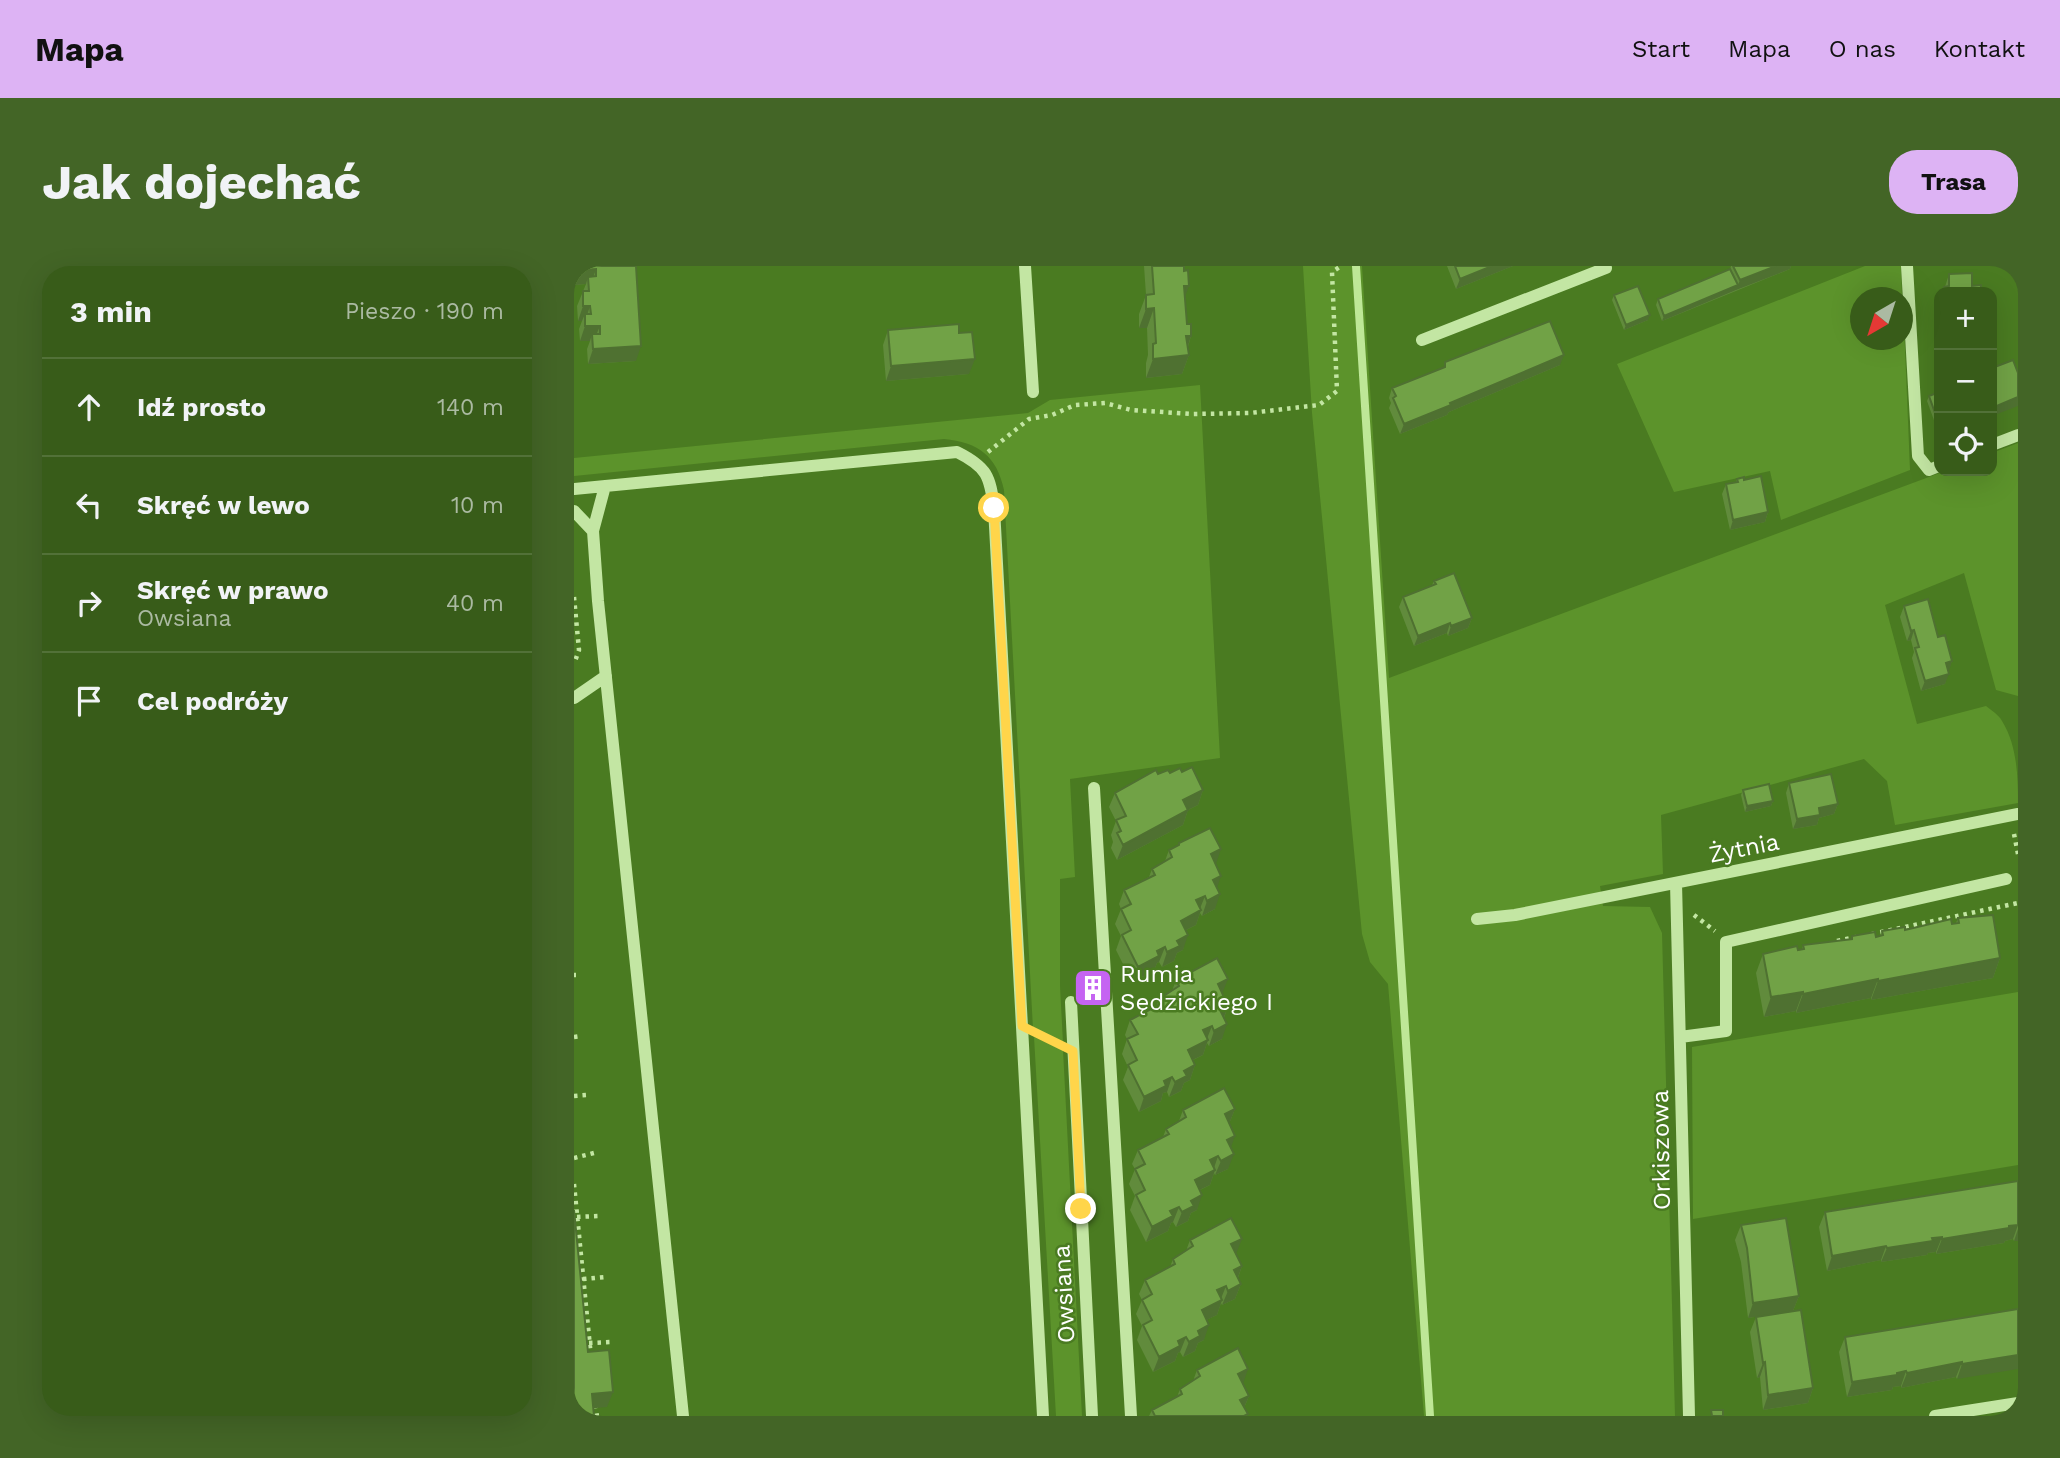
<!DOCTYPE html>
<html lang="pl">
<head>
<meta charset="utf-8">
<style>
	body { margin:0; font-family:"Work Sans",sans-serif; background:#436526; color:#f1f3f6 }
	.controls { position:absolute; right:21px; top:21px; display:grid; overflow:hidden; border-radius:14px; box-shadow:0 7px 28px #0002 }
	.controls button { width:63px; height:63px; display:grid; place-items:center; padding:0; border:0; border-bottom:2px solid #527138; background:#385c19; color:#f1f3f6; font:35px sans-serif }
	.compass { position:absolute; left:1276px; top:21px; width:63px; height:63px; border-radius:50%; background:#385c19; box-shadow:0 7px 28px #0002; rotate:219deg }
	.stop { position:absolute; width:21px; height:21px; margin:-16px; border:5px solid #ffd54a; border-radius:50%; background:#fff }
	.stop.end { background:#ffd54a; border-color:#fff; box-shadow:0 2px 7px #0008 }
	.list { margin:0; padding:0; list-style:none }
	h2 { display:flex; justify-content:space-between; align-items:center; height:91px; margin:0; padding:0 28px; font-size:30px }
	h2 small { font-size:23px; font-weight:400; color:#abbaa2 }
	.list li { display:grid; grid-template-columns:46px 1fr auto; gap:21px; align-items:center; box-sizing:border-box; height:98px; padding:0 28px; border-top:2px solid #527138 }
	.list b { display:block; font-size:26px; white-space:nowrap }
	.list p { margin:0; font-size:23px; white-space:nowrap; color:#abbaa2 }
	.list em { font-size:23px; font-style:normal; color:#abbaa2 }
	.icon { flex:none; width:38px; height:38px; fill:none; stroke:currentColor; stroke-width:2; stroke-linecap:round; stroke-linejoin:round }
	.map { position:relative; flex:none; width:1444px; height:1150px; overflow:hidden; border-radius:28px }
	header { display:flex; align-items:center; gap:42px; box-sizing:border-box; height:98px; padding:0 35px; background:#ddb3f4; color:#111 }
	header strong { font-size:33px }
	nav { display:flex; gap:38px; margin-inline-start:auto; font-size:24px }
	.intro { display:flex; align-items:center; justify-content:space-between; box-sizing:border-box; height:168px; padding:0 42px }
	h1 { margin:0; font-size:49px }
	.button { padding:18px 32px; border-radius:28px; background:#ddb3f4; color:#111; font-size:24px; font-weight:700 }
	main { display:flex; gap:42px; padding:0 42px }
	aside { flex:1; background:#385c19; border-radius:28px; box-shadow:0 7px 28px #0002 }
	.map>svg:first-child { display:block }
	.green { fill:#5c932b }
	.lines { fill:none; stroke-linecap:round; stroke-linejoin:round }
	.stream { stroke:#bee797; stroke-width:8 }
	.path { stroke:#c3e6a3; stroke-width:4.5; stroke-dasharray:3.5 5; stroke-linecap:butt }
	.minor { stroke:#c3e6a3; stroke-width:12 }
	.wall { fill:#618b3c }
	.shaded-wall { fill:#4f7131 }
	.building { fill:#71a246; stroke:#4f7131; stroke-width:2 }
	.route { stroke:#ffd54a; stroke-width:9 }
	.labels { text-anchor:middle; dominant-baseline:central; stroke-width:5; stroke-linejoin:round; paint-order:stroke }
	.street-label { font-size:24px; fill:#fff; stroke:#4a7b21 }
	.poi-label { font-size:24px; fill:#fff; stroke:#4a7b21; text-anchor:start }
</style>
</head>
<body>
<header>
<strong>Mapa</strong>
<nav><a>Start</a><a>Mapa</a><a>O nas</a><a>Kontakt</a></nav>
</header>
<div class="intro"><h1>Jak dojechać</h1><a class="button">Trasa</a></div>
<main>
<aside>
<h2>3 min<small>Pieszo · 190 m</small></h2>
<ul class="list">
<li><svg class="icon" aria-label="ahead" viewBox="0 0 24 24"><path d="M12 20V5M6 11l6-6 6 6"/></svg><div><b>Idź prosto</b></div><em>140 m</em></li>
<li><svg class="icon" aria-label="left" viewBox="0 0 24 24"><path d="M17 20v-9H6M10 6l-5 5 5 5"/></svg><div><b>Skręć w lewo</b></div><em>10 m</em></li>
<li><svg class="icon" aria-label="right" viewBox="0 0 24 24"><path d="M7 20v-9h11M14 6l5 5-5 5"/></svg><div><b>Skręć w prawo</b><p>Owsiana</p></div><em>40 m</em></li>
<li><svg class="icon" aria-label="arrive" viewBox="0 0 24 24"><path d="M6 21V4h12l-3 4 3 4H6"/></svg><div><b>Cel podróży</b></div></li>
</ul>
</aside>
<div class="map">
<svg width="1444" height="1150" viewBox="0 0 1444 1150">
	<rect width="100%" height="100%" fill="#4a7b21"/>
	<path class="green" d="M729 0H788L815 412 1371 205H1418V187L1444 177V430L1422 424 1390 307 1311 339 1343 458 1412 440C1417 444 1425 449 1428 455 1443 479 1444 510 1444 537L1321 559 1313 515 1290 493 1087 549 1089 608 1026 620 1029 640 1076 641 1088 667 1101 1150H850L814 718 796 696 788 668 738 147Z
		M1291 0H1327L1328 31 1286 32V74H1328L1329 34 1336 204 1207 254 1196 205 1100 226 1043 98Z
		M626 119 646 492 496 513 501 611 486 613V720L489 777 459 763 430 224C423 190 404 176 370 173L0 210V192L454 147 476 134Z
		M1444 726V899L1119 953 1118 781Z
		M460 771 489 784 508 1150H482Z"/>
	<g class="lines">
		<path class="stream" d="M782 0 856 1150"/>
		<path class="path" d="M414 186 455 153 478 149 501 139 531 137 557 144 619 148 676 147 745 139 763 125 758 6 767 0
			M0 331 5 384 0 398
			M1440 568 1444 588
			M1120 649 1141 665
			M1298 668 1444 637
			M1263 675 1282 671
			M0 709H2
			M466 769 483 777
			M0 771 7 770
			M0 830 13 829
			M0 892 20 887
			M0 918 17 1091
			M3 951 25 950
			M9 1013 31 1011
			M15 1077 38 1076
			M21 1139 23 1150"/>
		<path class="minor" d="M451 0 459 126
			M1333 0 1344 190 1355 204 1365 200
			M848 74 1032 2 1031 0
			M1418 179 1444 169
			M31 220 19 265 24 335 109 1150
			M0 223 383 186C413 201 416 210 420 242L469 1150
			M0 245 19 265
			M0 432 32 410
			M520 522 557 1150
			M1102 617 1115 1150
			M903 653 941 649 1444 548
			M497 736 518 1150
			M1106 771 1152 765V676L1432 613
			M1361 1150 1444 1137"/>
	</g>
	<path class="wall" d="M3 0H62V95L14 98 13 83 16 75H6L5 63 8 55H4L3 40 12 18 1 19V6Z
		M570 0H610V32L613 58 617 70 614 81 615 89 608 108 572 112V97L574 89 573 62H565V48L572 29Z
		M873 0H939L882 23Z
		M1157 0H1217L1216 3 1088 55 1082 39 1084 33 1156 3Z
		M1375 8 1398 20 1407 26H1368L1370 21H1371Z
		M1040 29 1074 54 1050 64 1038 34Z
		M314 64 385 67 395 108 312 115 309 79Z
		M871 96 986 99 875 146 873 149 826 168 815 142 817 137 815 132 818 122 870 101Z
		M1365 126V168L1353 135 1355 130Z
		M1163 213 1170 214 1194 246 1191 256 1156 264 1148 228 1152 218 1162 216Z
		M860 315 898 352 894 362 874 370 873 367 840 380 825 341 829 331 858 319Z
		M1330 340 1364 371 1378 395 1374 405 1371 418 1347 425 1338 392 1340 386 1337 374 1333 375 1326 351Z
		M608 506 629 524 624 539 614 544 609 559 543 594 537 582 539 576 537 569 542 555 535 541 541 527 584 508Z
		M1215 517 1264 538 1260 548 1245 552 1243 559 1219 563 1212 527Z
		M1169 524 1199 535 1197 540 1171 546 1167 529Z
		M605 577 642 598 643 622 641 643 628 650 626 647 622 659 612 664 609 684 603 687 600 695 588 701 585 696 583 697 580 705 558 716 542 684 547 670 541 658 547 643 545 638 550 624 575 611 578 603 591 595 595 584 604 580Z
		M1384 652 1426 692 1419 712 1297 734V732L1222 747V745L1190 751 1182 707 1189 688 1228 683 1229 679 1277 673 1278 670 1302 671 1306 670 1308 665 1382 657Z
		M602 714 649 728 654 740 650 752 648 773 635 780 633 777 629 789 619 794 621 799 616 814 610 817 607 825 595 831 593 826 589 827 587 835 565 846 549 814 554 801 548 788 553 773 551 769 556 754 582 741 585 733 598 725Z
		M661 843 655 858 657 882 654 903 641 909 640 907 636 919 626 924 623 944 617 947 614 955 602 961 599 956 597 957 594 965 572 976 556 944 561 930 555 918 561 903 558 898 564 884 589 871 592 863 605 855 609 844Z
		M1444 915V975H1440L1439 973 1431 975 1430 977 1362 988V986L1354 987 1353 989 1307 996V994L1253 1005 1245 961 1251 946Z
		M1167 959 1225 1030 1219 1045 1174 1052 1167 996 1161 974Z
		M616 974 662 988 668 1000 664 1012 667 1018 661 1033 648 1039 647 1037 643 1049 632 1054 630 1074 624 1077 621 1085 609 1091 606 1086 604 1087 601 1095 579 1106 563 1074 568 1060 562 1048 568 1034 565 1028 571 1014 596 1001 599 993 612 985Z
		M1444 1043 1383 1113 1382 1111 1327 1122V1120L1319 1121 1318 1124 1273 1131 1265 1086 1271 1071Z
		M1182 1051 1239 1122 1234 1137 1189 1144 1186 1111 1183 1112 1176 1066Z
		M623 1104 669 1118 675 1130 670 1142 673 1150H575L578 1144 603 1131 606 1123 619 1115Z"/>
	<path class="shaded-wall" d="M918 0H939L882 23 886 13Z
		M1202 0H1217L1216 3 1162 24 1166 14Z
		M22 3 17 18 14 11 12 18 1 19 7 4Z
		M1164 19 1162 24 1088 55 1090 50Z
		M610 20H615L608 39Z
		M9 40H16L11 55V48L8 55H4Z
		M580 42 573 62H565L572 43Z
		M1076 49 1074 54 1050 64 1052 59Z
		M11 60H26L20 74 18 68 16 75H6Z
		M612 70H617L611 89H615L608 108 572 112 579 93Z
		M67 80 62 95 14 98 19 83Z
		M990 89 986 99 875 146 873 149 826 168 830 158 876 137Z
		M401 93 395 108 312 115 317 100Z
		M1444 131V140L1418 150V142Z
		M1194 246 1191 256 1156 264 1159 254Z
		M898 352 894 362 874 370 877 360Z
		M876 357 873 367 840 380 844 370Z
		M1340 364 1337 374 1333 375 1337 365Z
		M1378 395 1375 405 1368 407 1372 397Z
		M1375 408 1371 418 1347 425 1351 415Z
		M629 524 624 539 604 549 609 534Z
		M1199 535 1197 540 1171 546 1173 540Z
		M1264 538 1260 548 1245 552 1243 559 1219 563 1223 553 1245 542Z
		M614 544 609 559 543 594 549 579Z
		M647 583 642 598 637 588Z
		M647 610 642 625 639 614Z
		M646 628 641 643 628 650 633 635Z
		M631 630 625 645 622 634Z
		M627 644 622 659 602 669 607 655Z
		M614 669 609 684 603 687 600 695 588 701 593 686 603 675Z
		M591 681 585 696 583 697 580 705 558 716 564 701 583 685Z
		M1426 692 1419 712 1297 734 1304 715Z
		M654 713 648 728 644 718Z
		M1304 713 1297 732 1222 747 1229 728Z
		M515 720H527L525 725 513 726Z
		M1229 726 1222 745 1190 751 1197 731Z
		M654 740 649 754 646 744Z
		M653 758 648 773 635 780 640 765Z
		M638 760 632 775 629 764Z
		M634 774 629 789 608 799 614 784Z
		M621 799 616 814 610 817 607 825 595 831 601 816 610 805Z
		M598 811 593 826 589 827 587 835 565 846 570 831 590 815Z
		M661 843 655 858 651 848Z
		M661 870 656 884 653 874Z
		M660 888 654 903 641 909 647 895Z
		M644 890 639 905 636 894Z
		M641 904 636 919 615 929 621 914Z
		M628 929 623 944 617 947 614 955 602 961 608 946 617 935Z
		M605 941 599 956 597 957 594 965 572 976 578 961 596 945Z
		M1444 959 1439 973 1431 975 1430 977 1362 988 1368 973Z
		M1444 963V975H1440Z
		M1368 971 1362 986 1354 987 1353 989 1307 996 1313 982Z
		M668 973 662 988 657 978Z
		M1312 980 1307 994 1253 1005 1258 990Z
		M668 1000 663 1014 660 1004Z
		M667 1018 661 1033 648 1039 654 1025Z
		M652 1020 646 1035 643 1024Z
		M1225 1030 1219 1045 1174 1052 1179 1037Z
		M648 1034 643 1049 622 1059 628 1044Z
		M635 1059 630 1074 624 1077 621 1085 609 1091 615 1076 624 1065Z
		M612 1071 606 1086 604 1087 601 1095 579 1106 585 1091 604 1075Z
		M1444 1089V1103L1383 1113 1388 1098Z
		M1191 1096 1186 1111 1183 1112 1189 1097Z
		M1388 1096 1382 1111 1327 1122 1333 1107Z
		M674 1103 669 1118 664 1108Z
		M1332 1105 1327 1120 1319 1121 1318 1124 1273 1131 1278 1116Z
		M1239 1122 1234 1137 1189 1144 1194 1129Z
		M39 1126 33 1141 12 1143 18 1128Z
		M675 1130 669 1144 666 1134Z"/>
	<path class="building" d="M7 0H62L67 80 19 83 18 68H26V60H11V48H17L16 40H9V25H15L14 11 22 10V3L7 4Z
		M578 0H610V5L614 4 615 20H610L613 58H617V70H612L615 89 579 93V78L582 77 580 42 572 43V29L580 28Z
		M881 0H918L886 13Z
		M1159 0H1202L1166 14Z
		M1156 3 1164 19 1090 50 1084 33Z
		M1398 7V20L1407 19V26H1370V21L1375 20V8Z
		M1064 20 1076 49 1052 59 1040 29Z
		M976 55 990 89 876 137 877 139 830 158 819 132 822 130 818 122 871 101V96Z
		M385 58V67L398 66 401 93 317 100 314 64Z
		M1439 94 1444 107V131L1418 142V102Z
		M1365 126V158L1355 130Z
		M1187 210 1194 246 1159 254 1152 218 1164 216 1163 213 1170 211V214Z
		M880 307 898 352 877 360 876 357 844 370 829 331 862 318 860 315Z
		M1354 333 1364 371 1371 369 1378 395 1372 397 1375 408 1351 415 1341 382 1345 381 1340 364 1337 365 1330 340Z
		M618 501 629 524 609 534 614 544 549 579 543 567 547 565 542 554 552 550 541 527 582 504 584 508 594 504 596 507 606 502 608 506Z
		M1257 508 1264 538 1245 542 1246 549 1223 553 1215 517Z
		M1195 518 1199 535 1173 540 1169 524Z
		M636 562 647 583 637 588 647 610 639 614 646 628 633 635 631 630 622 634 627 644 607 655 614 669 603 675 606 680 593 686 591 681 583 685 585 690 564 701 548 669 557 664 547 643 557 638 550 624 581 609 578 603 598 591 595 584 605 579V577Z
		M1419 649 1426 692 1304 715V713L1229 728V726L1197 731 1189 688 1223 680 1224 684 1230 683 1229 679 1278 673V670L1301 666 1302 671 1309 669 1308 665 1331 661V664L1377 653 1378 658 1385 657 1384 652Z
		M643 692 654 713 644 718 654 740 646 744 653 758 640 765 638 760 629 764 634 774 614 784 621 799 610 805 613 810 601 816 598 811 590 815 592 820 570 831 554 799 563 794 553 773 564 768 556 754 587 738 585 733 605 720 602 714Z
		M526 713 527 720H515V714Z
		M650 822 661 843 651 848 661 870 653 874 660 888 647 895 644 890 636 894 641 904 621 914 628 929 617 935 620 940 608 946 605 941 596 945 599 950 578 961 562 929 571 924 561 903 571 898 564 884 595 868 592 863 612 851 609 844Z
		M1444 915V959L1435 960V962L1368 973V971L1358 972 1359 975 1313 982 1312 980 1258 990 1251 946Z
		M0 944 14 1086 35 1084 39 1126 18 1128 20 1150H0Z
		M657 952 668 973 657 978 668 1000 660 1004 667 1018 654 1025 652 1020 643 1024 648 1034 628 1044 635 1059 624 1065 626 1070 615 1076 612 1071 604 1075 606 1080 585 1091 569 1059 578 1054 568 1034 578 1028 571 1014 601 998 599 993 619 980 616 974Z
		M1212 952 1225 1030 1179 1037 1173 982 1167 959Z
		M1444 1043V1089L1388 1098V1096L1333 1107 1332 1105 1323 1107V1109L1278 1116 1271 1071Z
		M1227 1044 1239 1122 1194 1129 1191 1096 1189 1097 1182 1051Z
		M664 1082 674 1103 664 1108 675 1130 666 1134 674 1148 670 1150H581L578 1144 608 1128 606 1123 626 1110 623 1104Z
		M1137 1144H1149V1150H1138Z"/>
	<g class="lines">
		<path class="route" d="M420 242 448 760 499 785 507 943"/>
	</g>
	<defs>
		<g id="building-square" transform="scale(2.0125)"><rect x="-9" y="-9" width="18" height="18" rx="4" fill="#c564f2" stroke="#4a7b21"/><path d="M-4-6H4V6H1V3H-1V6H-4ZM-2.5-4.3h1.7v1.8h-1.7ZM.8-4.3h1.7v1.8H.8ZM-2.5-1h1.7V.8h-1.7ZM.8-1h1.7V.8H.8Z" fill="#fff"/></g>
	</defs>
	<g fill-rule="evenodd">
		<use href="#building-square" x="519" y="722"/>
	</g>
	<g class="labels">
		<g class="street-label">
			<text transform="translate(1170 582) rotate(-11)">Żytnia</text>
			<text transform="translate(1087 884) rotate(-91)">Orkiszowa</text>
			<text transform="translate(490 1028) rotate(-93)">Owsiana</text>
		</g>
		<g class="poi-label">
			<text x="546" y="708">Rumia<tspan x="546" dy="28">Sędzickiego I</tspan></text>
		</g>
	</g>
</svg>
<div class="controls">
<button>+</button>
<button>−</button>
<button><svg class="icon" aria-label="locate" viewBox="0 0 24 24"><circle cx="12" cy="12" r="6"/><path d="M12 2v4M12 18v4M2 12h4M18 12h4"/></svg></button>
</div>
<svg class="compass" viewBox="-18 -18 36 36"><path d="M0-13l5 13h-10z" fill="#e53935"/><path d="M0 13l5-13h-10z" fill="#abbaa2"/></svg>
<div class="stop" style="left:420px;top:242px"></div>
<div class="stop end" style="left:507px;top:943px"></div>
</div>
</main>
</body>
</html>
